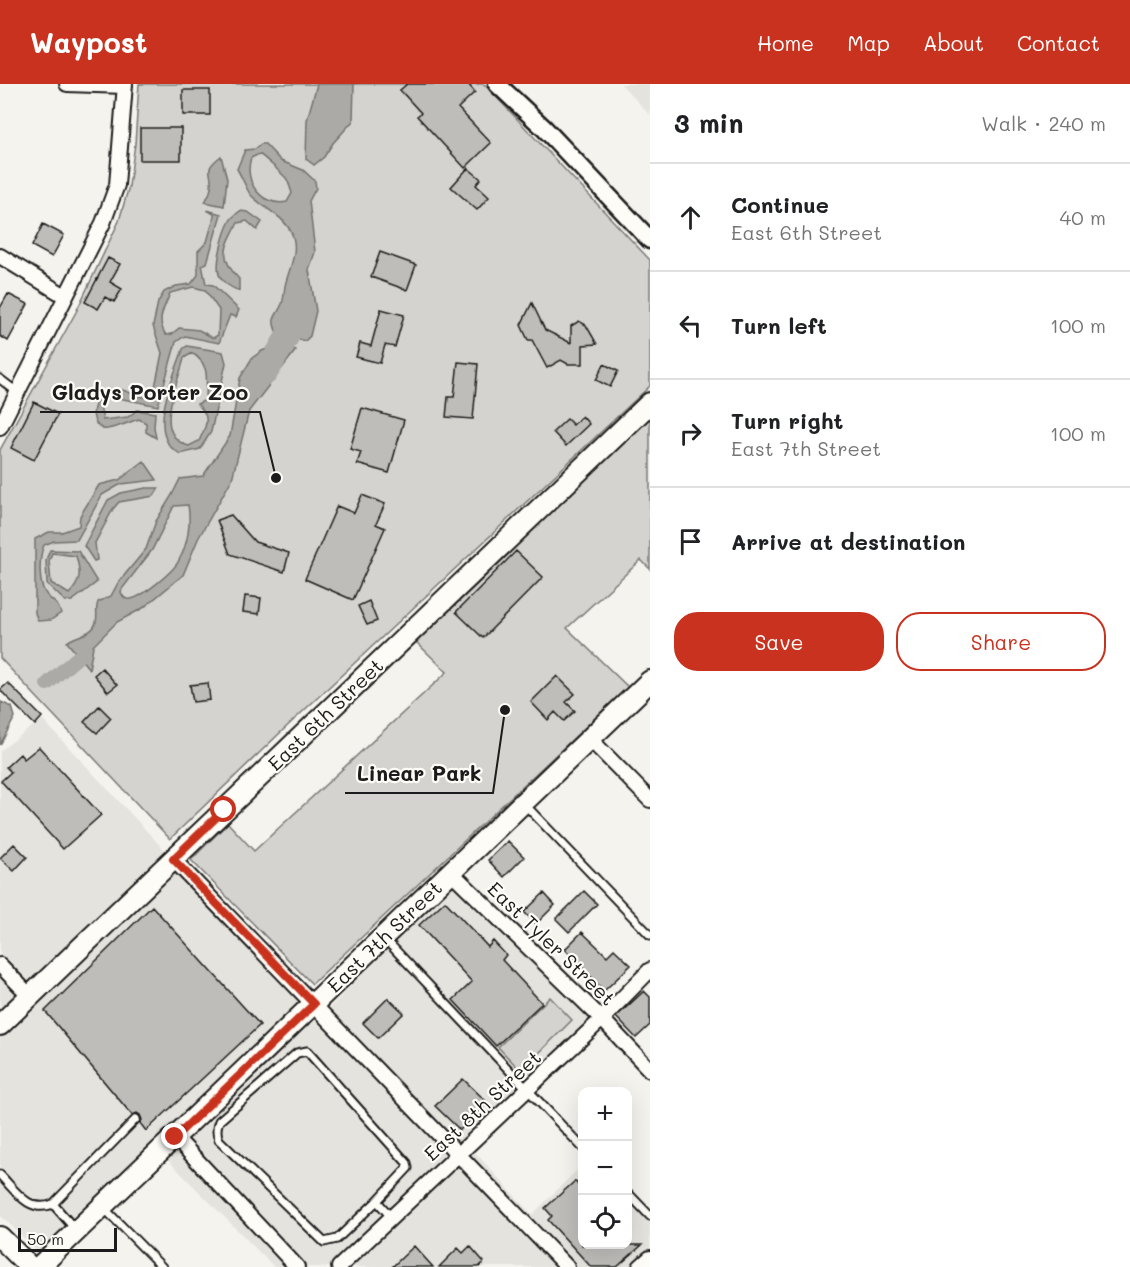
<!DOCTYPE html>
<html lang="en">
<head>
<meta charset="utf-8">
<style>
	body { margin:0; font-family:Mali,sans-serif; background:#f2f2f2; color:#202124 }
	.controls { position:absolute; right:18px; bottom:18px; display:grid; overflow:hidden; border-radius:12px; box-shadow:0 6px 24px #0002 }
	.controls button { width:54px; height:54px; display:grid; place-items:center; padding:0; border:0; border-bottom:2px solid #e0e0e0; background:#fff; color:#202124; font:30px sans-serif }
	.scale { position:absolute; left:18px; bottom:15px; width:99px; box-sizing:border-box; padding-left:6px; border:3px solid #1c1c1c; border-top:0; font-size:16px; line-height:21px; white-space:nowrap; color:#1c1c1c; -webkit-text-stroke:4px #fdfcf7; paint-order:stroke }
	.stop { position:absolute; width:18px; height:18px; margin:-14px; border:4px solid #c8321e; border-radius:50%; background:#fff }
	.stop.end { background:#c8321e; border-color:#fff; box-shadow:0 2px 6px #0008 }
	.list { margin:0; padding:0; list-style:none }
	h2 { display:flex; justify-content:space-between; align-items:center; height:78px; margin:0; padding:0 24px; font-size:26px }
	h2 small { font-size:20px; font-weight:400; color:#757577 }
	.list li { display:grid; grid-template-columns:39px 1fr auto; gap:18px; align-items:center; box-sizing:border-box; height:108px; padding:0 24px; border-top:2px solid #e0e0e0 }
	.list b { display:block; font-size:22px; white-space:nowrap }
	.list p { margin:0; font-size:20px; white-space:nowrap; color:#757577 }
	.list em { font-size:20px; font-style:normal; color:#757577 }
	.actions { display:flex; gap:12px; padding:18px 24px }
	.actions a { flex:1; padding:14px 0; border:2px solid #c8321e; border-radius:24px; text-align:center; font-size:21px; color:#c8321e }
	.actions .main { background:#c8321e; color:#fff }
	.icon { flex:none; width:33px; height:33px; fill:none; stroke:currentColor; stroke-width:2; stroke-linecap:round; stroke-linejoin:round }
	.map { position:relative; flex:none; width:650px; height:1183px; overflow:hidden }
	header { display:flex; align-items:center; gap:36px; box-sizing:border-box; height:84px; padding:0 30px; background:#c8321e; color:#fff }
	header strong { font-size:28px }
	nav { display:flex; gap:33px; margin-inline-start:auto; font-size:21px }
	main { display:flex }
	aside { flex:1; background:#fff }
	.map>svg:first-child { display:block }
	.built { fill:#e4e3de }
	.green { fill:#d4d3cf; stroke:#787876; stroke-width:1.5 }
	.water { fill:#abaaa6; stroke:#72716f; stroke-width:1.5; fill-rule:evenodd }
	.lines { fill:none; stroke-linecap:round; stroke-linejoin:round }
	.canal { stroke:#abaaa6; stroke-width:14 }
	.river { stroke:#abaaa6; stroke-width:24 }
	.building { fill:#bebdba; stroke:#1c1c1c; stroke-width:1.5 }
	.service-casing { stroke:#1c1c1c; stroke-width:11 }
	.minor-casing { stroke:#1c1c1c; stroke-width:18 }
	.tertiary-casing { stroke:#1c1c1c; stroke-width:21 }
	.secondary-casing { stroke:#1c1c1c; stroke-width:24 }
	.service { stroke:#fdfcf7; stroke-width:7 }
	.minor { stroke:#fdfcf7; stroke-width:14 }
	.tertiary { stroke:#fdfcf7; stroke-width:16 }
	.secondary { stroke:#fdfcf7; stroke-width:20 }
	.route { stroke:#c8321e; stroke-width:8 }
	.labels { text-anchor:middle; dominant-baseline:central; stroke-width:4.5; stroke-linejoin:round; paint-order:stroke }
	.street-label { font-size:20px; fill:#1c1c1c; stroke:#fdfcf7 }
	.leader { fill:none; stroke:#1c1c1c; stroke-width:2 }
	.callout-dot { fill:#1c1c1c; stroke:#fdfcf7; stroke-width:2 }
	.callout-label { font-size:21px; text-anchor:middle; font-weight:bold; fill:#1c1c1c; stroke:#fdfcf7; stroke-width:4.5; stroke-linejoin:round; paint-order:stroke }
</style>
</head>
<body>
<header>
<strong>Waypost</strong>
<nav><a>Home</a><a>Map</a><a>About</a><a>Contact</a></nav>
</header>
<main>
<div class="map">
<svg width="650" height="1183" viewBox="0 0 650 1183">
	<rect width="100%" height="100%" fill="#f4f3ee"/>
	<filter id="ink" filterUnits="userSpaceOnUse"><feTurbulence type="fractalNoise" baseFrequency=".0167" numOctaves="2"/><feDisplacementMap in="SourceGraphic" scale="12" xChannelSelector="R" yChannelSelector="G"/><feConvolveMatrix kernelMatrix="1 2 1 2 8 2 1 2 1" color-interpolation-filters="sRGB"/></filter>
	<g filter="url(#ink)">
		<path class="built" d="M621 0H650V31Z
			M42 635 173 775 328 925 451 801 596 940 474 1067 532 1131 582 1081V1160H628V1115L650 1135V1183H274L152 1060 38 1168 0 1131V667Z"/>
		<path class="green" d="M139 0H484L650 176V302L281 648 170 755 0 574V366L76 228 119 137 129 102 135 60Z
			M650 332V485L641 476 567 544 628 603 312 900 191 776 228 739 254 767 447 588 414 556Z
			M550 913 572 936 521 987 498 963Z"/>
		<path class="water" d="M317 0H354L353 37 333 59 324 73 314 81 306 75 307 36Z
			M261 60H265L281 77 303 86 315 97 316 104 309 117 315 168 309 186 316 227 310 252 305 257 277 249C270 233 276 234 282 220 284 214 284 208 285 202 289 184 300 166 291 148 282 130 262 124 250 110 245 102 242 93 237 85L245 66 255 65ZM259 70C263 72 282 90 286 94 289 98 290 104 292 109L287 118C261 123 243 97 251 74Z
			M221 72 227 95 224 122 205 118C207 114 211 108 211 103 213 86 202 87 221 72Z
			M207 126 221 130 207 179 202 181 206 200 213 201 239 226 236 233 230 231 219 259 185 252 176 258 158 322 108 312 100 322 103 336 128 333 137 326 155 329 154 343 156 354 146 348V339L139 335C132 337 108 347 103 345 86 338 94 311 107 306 122 300 135 316 153 313L162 269 153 242 158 218 164 208 176 202 191 200 198 191V167L207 158 214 133V130ZM193 203 205 206 219 226 218 251 213 254 199 246 179 244 172 250 166 251C155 235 165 224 170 209Z
			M240 127 248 128 262 138 257 146 247 137 238 139C225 163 218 173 239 195V207C232 204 224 200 220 193 214 182 224 148 230 137 232 133 236 130 240 127Z
			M280 260 296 266 249 327 232 395 198 455 183 491 143 524 117 538 93 562 89 585 67 558C76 551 93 551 96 538 98 531 95 525 98 518L111 512 118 499 146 465 156 437 172 411 180 395 203 392 230 352 240 294 252 274 262 267ZM188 421C191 439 188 460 179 476 175 486 138 518 127 515 124 514 122 511 121 508L122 505 152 466 174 422Z
			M187 262 223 268 226 279 211 348 200 365 180 370C176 367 171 364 169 361 152 336 175 290 183 265ZM192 269C211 281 206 296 206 316L197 320C212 333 206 342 199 357L189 362C151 351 178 301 184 274Z
			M144 377 157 396 121 400 102 411 77 456 54 457 44 461C39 472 38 500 46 510 53 520 56 515 61 529L51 536 38 537 35 529V455L49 448H62L79 442 80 432 99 401 119 396Z
			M146 404H159L154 412 119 418 113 425 95 459 97 476 94 477 84 462 108 416 121 409Z
			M50 466 78 467 97 498 72 517H65L47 500 46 476ZM52 469 76 472C81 489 81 498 69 510L51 499 49 477Z
			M1 618 12 623 15 633 0 661Z"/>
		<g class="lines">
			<path class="canal" d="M47 600 78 573"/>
			<path class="river" d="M266 289 287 253 296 223"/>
		</g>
		<path class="building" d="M407 0H468L475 8 458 24 491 59 465 84 417 32 421 29 400 6Z
			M183 6H210V31H183Z
			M140 44H181V76H140Z
			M468 84 481 95 476 101 489 113 477 126 451 103Z
			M43 140 64 151 52 173 32 162Z
			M380 168 416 181 407 206 371 193Z
			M108 174 120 180 110 198 122 205 114 218 105 213 98 225 85 218Z
			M8 210 28 220 8 257 0 252V224Z
			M532 219 545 246 571 259V242L579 237 586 241 597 260 583 261V280H568L561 276 547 284 532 256H528L521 241Z
			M381 225 404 231 395 263 385 261 380 279 356 273 360 259 371 262Z
			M458 278 478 280 473 335 446 333 448 313H454Z
			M604 280 618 287 610 303 596 296Z
			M34 318 58 330 34 376 11 364Z
			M362 324 404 336 389 389 357 380 361 368 350 365Z
			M582 332 589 340 566 362 553 348 567 335 573 341Z
			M362 411 385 420 376 440 385 444 353 516 305 495 337 422 354 429Z
			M231 431 255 458 289 469 284 488 230 470 217 436Z
			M516 467 543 493 483 554 456 528Z
			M245 512 261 514 259 530 243 528Z
			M369 517 377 537 367 541 358 522Z
			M102 584 117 601 108 608 94 591Z
			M557 592 575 610 566 618 575 627 564 637 555 628 548 636 531 618Z
			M8 599 42 633 35 641 0 606Z
			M208 599 210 616 193 618 190 601Z
			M99 622 111 634 97 649 84 638Z
			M39 663 101 731 63 765 1 697 11 688 6 683 20 670 24 675Z
			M508 757 524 773 504 793 488 776Z
			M14 760 27 773 14 787 0 774Z
			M584 807 597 820 569 848 556 835Z
			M544 809 555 821 536 840 524 828Z
			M445 817 488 863 493 857 506 871 502 876 542 919 496 962 453 916 472 898 419 841Z
			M152 822 260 941 146 1047 140 1039 142 1036 140 1031 137 1029 132 1031 45 927Z
			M582 848 607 872 614 865 631 881 604 907 565 865Z
			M644 907 650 913V941L636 954 616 933Z
			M388 914 404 929 378 954 363 939Z
			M463 995 488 1019 460 1046 435 1022Z
			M575 1097 582 1106V1161H642L617 1183H591L548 1136 552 1132 545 1124Z
			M414 1162 433 1183H392Z
			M470 1162 484 1178 479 1183H439L458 1164 463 1169Z"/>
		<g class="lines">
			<g class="service-casing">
				<path id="service" d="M0 295 17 308
					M531 727 650 851
					M384 854 582 1063
					M0 1091C15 1106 29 1130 53 1120L75 1145
					M628 1109 650 1132
					M377 1117 408 1084 407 1079 307 967 297 969 219 1037C216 1044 216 1049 219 1056L324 1158 337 1155 377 1117 391 1133
					M53 1120 136 1035
					M103 1123 162 1183"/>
			</g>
			<g class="minor-casing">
				<path id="minor" d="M67 0 125 2
					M0 172 65 212
					M0 343 103 139 117 101 125 0
					M590 655 650 716
					M173 775 567 1183
					M451 788 602 935 650 986
					M0 881 30 912
					M175 1053 297 1183
					M339 1183 602 935 650 886
					M640 1183 650 1174"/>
			</g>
			<g class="tertiary-casing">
				<path id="tertiary" d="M497 0 544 44 650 156"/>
			</g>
			<g class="secondary-casing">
				<path id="secondary" d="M0 941 650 319
					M0 1153 30 1183
					M39 1183 650 597"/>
			</g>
			<use href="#service" class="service"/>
			<use href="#minor" class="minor"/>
			<use href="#tertiary" class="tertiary"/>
			<use href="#secondary" class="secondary"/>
		</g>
	</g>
	<g class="lines" filter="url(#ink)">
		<path class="route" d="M175 1053 314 920 173 775 224 726"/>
	</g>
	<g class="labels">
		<g class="street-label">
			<text transform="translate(325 630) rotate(-44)">East 6th Street</text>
			<text transform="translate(384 852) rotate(-44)">East 7th Street</text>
			<text transform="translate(552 859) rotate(44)">East Tyler Street</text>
			<text transform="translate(482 1021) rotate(-43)">East 8th Street</text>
		</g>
	</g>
	<path class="leader" d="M276 394L260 328H40M505 626L493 709H345"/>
	<g class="callout-dot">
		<circle cx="276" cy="394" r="6"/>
		<circle cx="505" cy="626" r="6"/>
	</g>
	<g class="callout-label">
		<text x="150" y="316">Gladys Porter Zoo</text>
		<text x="419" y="697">Linear Park</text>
	</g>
</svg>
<div class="controls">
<button>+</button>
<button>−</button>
<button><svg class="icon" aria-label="locate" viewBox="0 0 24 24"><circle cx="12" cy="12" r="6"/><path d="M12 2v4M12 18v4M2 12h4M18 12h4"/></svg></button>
</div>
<div class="scale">50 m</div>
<div class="stop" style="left:224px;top:726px"></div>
<div class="stop end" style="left:175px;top:1053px"></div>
</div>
<aside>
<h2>3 min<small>Walk · 240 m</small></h2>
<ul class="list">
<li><svg class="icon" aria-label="ahead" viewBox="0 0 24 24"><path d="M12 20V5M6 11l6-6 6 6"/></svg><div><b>Continue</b><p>East 6th Street</p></div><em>40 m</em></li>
<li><svg class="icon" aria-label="left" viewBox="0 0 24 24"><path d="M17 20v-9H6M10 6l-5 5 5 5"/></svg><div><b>Turn left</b></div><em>100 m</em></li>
<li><svg class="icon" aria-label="right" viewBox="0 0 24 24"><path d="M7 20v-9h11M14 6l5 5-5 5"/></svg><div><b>Turn right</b><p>East 7th Street</p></div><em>100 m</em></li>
<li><svg class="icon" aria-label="arrive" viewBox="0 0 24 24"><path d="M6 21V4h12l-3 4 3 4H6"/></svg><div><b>Arrive at destination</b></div></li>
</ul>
<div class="actions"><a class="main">Save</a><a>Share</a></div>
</aside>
</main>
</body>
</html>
